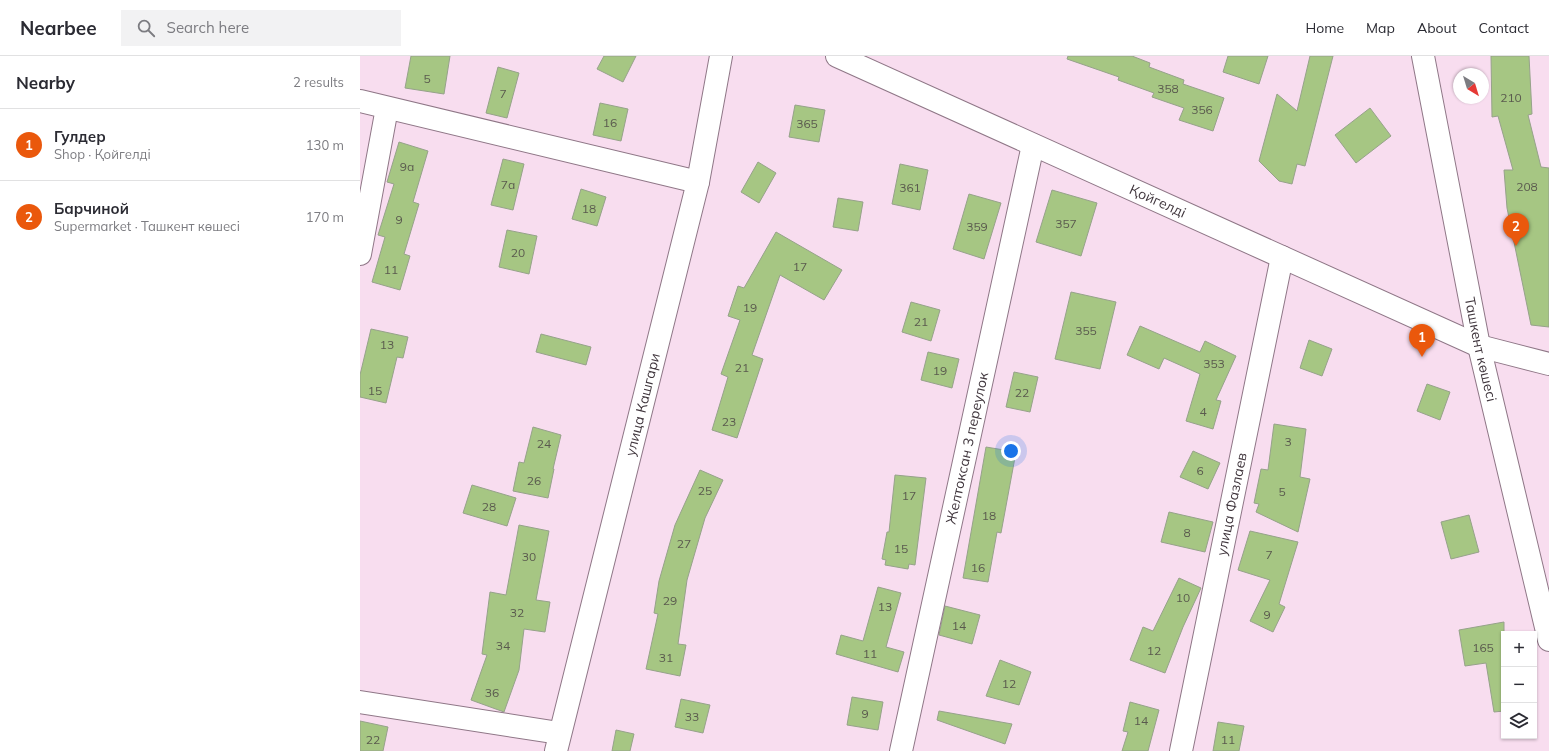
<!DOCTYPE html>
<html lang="en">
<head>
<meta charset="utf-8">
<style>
	body { margin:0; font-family:Mulish,sans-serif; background:#f2f2f3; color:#2b2b33 }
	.controls { position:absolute; right:12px; bottom:12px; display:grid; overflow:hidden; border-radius:0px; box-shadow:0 1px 3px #0004 }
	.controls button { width:36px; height:36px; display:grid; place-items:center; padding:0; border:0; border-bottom:1px solid #e1e1e2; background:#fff; color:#2b2b33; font:20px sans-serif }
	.compass { position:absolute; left:1093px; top:12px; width:36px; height:36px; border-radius:50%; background:#fff; box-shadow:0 1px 3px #0004; rotate:142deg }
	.you { position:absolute; left:651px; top:395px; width:14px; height:14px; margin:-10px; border:3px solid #fff; border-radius:50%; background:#1a73e8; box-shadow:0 0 0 6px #1a73e833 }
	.badge { display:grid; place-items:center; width:26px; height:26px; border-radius:50%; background:#ea580c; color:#fff; font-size:13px; font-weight:700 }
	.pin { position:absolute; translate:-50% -33px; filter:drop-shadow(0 1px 2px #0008) }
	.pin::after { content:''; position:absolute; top:21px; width:14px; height:12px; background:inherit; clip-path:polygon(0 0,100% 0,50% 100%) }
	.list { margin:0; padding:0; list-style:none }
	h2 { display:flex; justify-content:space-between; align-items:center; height:52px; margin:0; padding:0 16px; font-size:17px }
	h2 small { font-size:13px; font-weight:400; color:#7c7c81 }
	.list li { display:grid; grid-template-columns:26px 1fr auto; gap:12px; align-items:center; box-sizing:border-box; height:72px; padding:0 16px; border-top:1px solid #e1e1e2 }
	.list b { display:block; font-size:15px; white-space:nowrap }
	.list p { margin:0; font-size:13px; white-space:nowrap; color:#7c7c81 }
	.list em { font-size:13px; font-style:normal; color:#7c7c81 }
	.icon { flex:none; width:22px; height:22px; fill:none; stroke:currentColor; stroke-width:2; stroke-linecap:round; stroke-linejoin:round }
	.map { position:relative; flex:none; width:1189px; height:695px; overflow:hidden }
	header { display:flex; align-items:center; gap:24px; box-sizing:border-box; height:56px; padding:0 20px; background:#fff; border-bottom:1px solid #e1e1e2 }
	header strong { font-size:19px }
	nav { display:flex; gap:22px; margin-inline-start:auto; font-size:14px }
	.search { width:280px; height:36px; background:#f2f2f3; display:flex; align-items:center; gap:10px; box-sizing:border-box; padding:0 14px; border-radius:0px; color:#7c7c81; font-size:15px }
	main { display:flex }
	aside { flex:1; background:#fff }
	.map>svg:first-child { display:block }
	.building { fill:#a6c683; stroke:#96a28a }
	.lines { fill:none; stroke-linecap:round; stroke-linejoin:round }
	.street-casing { stroke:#8f7787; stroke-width:24 }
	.secondary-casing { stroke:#8f7787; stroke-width:24 }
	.street { stroke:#fff; stroke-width:22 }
	.secondary { stroke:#fff; stroke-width:22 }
	.labels { text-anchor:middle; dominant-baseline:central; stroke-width:3; stroke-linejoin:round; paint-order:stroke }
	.number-label { font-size:12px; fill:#5a5a4e }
	.street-label { font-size:14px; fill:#40363d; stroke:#fff }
</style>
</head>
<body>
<header>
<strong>Nearbee</strong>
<div class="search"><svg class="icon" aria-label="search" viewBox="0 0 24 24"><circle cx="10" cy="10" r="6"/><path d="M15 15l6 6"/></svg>Search here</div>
<nav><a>Home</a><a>Map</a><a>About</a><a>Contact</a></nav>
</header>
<main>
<aside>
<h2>Nearby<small>2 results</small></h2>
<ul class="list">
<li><span class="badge">1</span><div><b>Гулдер</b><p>Shop · Қойгелді</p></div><em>130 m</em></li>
<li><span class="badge">2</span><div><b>Барчиной</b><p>Supermarket · Ташкент көшесі</p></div><em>170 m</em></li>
</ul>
</aside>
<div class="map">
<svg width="1189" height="695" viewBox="0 0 1189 695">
	<rect width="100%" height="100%" fill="#f8ddef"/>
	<path class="building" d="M51 0H90L84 38 45 32Z
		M244 0H276L263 26 237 13Z
		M708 0H772L790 7 789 11 824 24 823 28 864 42 853 75 819 64 824 52 792 41 794 37 758 24 759 21 707 3Z
		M868 0H908L899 28 863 16Z
		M950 0H973L945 110 937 108 932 128 919 125 899 105 917 38 937 55Z
		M1131 0H1169L1172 58 1168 59 1181 111 1189 112V271L1171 269 1147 152 1144 114H1153L1138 60 1132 61Z
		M138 11 159 17 147 62 126 57Z
		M240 47 268 53 261 85 233 79Z
		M435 49 465 54 459 86 429 81Z
		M1010 52 1031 80 996 107 975 79Z
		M39 86 68 95 53 146 59 148 44 198 50 200 40 234 12 226 25 181 18 179 34 128 27 126Z
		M143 103 164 108 153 154 131 149Z
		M398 106 416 117 399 147 381 136Z
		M540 108 568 114 560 154 532 148Z
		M221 133 246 141 237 170 212 163Z
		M692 134 737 147 721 200 676 186Z
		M609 138 641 147 624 203 593 193Z
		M478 142 503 146 498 175 473 171Z
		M147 174 177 180 169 218 139 211Z
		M416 176 482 214 464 244 420 219 392 299 403 303 377 382 352 374 368 321 361 318 380 264 368 260 378 230 384 232Z
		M711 236 756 246 740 313 695 303Z
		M551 246 580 254 571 285 542 276Z
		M780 270 840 296 845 285 876 300 856 344 861 345 853 373 826 365 840 318 804 302 799 313 767 299Z
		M11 273 48 281 43 302 37 301 26 347 0 341V319Z
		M181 278 231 291 226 309 176 296Z
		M949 284 972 293 962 320 940 312Z
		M568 296 599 303 592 332 561 324Z
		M654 316 678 321 670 356 646 351Z
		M1067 328 1090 336 1080 364 1057 355Z
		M914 368 946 373 940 421 950 423 938 476 896 456 899 448 894 447 901 413 908 414Z
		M173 371 201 379 193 413H194L188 442 153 435 159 406 164 407Z
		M626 391 656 396 641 477 637 476 628 526 603 522Z
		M833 395 860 407 848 433 820 421Z
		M340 414 363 424 345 462 327 524 318 588 326 589 320 620 286 613 298 558 294 557 299 525 315 469Z
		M535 419 566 422 555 509 549 508 548 513 525 509 526 504 522 503 527 476H529Z
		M112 429 156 442 147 470 103 457Z
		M809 456 853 466 845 496 801 486Z
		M1109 459 1119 496 1091 503 1081 466Z
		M159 469 189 475 176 544 190 546 185 576 164 573 159 614 144 656 111 644 127 599 122 598 130 536 146 539Z
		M890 475 938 486 919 548 925 551 913 576 890 565 910 524 878 514Z
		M819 522 841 532 823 571 805 617 770 604 783 571 793 575Z
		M518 531 541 537 526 591 544 596 538 616 476 598 481 579 503 585Z
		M585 550 620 559 612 588 579 579Z
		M1144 566V655L1134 656 1126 607 1105 610 1099 574Z
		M640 604 671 616 659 649 626 640Z
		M492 641 523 646 518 674 487 669Z
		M321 643 350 649 343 677 315 671Z
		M770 646 799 654 788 695H762L768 676 763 675Z
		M579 655 652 668 645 688 577 664Z
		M0 665 28 671 23 695H0Z
		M858 666 884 670 879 695H853Z
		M256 674 274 678 270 695H252Z"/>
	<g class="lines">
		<g class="street-casing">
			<g id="street">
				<path d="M0 45 338 126"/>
				<path d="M0 198 27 52"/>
				<path d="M1119 290 1189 308"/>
				<path d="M0 646 199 677"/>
				<path id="s1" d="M196 695 338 126 361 0"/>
				<path id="s2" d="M541 695 673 89"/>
				<path id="s3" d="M821 695 922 201"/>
			</g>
		</g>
		<g class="secondary-casing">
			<g id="secondary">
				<path id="s4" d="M477 0 1119 290"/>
				<path id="s5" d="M1063 0 1119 290 1189 584"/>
			</g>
		</g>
		<use href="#street" class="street"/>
		<use href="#secondary" class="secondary"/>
	</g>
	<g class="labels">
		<g class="number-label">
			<text x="67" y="22">5</text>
			<text x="808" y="32">358</text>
			<text x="143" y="37">7</text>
			<text x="1151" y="41">210</text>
			<text x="842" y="53">356</text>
			<text x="250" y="66">16</text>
			<text x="447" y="67">365</text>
			<text x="47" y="110">9а</text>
			<text x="148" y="128">7а</text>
			<text x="1167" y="130">208</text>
			<text x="550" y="131">361</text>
			<text x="229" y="152">18</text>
			<text x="39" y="163">9</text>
			<text x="706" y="167">357</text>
			<text x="617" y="170">359</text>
			<text x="158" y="196">20</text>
			<text x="440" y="210">17</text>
			<text x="31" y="213">11</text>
			<text x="390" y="251">19</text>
			<text x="561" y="265">21</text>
			<text x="726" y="274">355</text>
			<text x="27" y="288">13</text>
			<text x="854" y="307">353</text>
			<text x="382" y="311">21</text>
			<text x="580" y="314">19</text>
			<text x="15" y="334">15</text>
			<text x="662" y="336">22</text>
			<text x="843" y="355">4</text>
			<text x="369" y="365">23</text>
			<text x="928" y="385">3</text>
			<text x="184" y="387">24</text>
			<text x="840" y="414">6</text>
			<text x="174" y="424">26</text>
			<text x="345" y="434">25</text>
			<text x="922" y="435">5</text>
			<text x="549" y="439">17</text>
			<text x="129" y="450">28</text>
			<text x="629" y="459">18</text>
			<text x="827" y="476">8</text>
			<text x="324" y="487">27</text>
			<text x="541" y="492">15</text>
			<text x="909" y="498">7</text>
			<text x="169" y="500">30</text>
			<text x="618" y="511">16</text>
			<text x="823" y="541">10</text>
			<text x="310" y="544">29</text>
			<text x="525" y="550">13</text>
			<text x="157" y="556">32</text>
			<text x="907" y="558">9</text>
			<text x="599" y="569">14</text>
			<text x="143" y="589">34</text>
			<text x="1123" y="591">165</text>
			<text x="794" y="594">12</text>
			<text x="510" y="597">11</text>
			<text x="306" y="601">31</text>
			<text x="649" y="627">12</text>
			<text x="132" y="636">36</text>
			<text x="505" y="657">9</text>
			<text x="332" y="660">33</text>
			<text x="781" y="664">14</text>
			<text x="13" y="683">22</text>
			<text x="868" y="683">11</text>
		</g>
		<g class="street-label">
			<text stroke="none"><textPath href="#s4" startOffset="352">Қойгелді</textPath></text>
			<text stroke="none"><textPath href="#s5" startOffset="299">Ташкент көшесі</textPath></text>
			<text stroke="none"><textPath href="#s1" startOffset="357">улица Кашгари</textPath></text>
			<text stroke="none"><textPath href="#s2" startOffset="310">Желтоксан 3 переулок</textPath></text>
			<text stroke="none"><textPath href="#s3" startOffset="252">улица Фазлаев</textPath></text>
		</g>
	</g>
</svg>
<div class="controls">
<button>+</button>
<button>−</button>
<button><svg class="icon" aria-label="layers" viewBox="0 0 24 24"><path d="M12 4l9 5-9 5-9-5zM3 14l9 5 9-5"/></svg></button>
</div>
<svg class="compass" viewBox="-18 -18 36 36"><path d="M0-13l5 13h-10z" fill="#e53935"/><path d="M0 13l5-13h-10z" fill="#7c7c81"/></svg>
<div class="you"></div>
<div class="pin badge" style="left:1062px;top:301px">1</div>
<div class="pin badge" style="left:1156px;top:190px">2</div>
</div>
</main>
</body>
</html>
